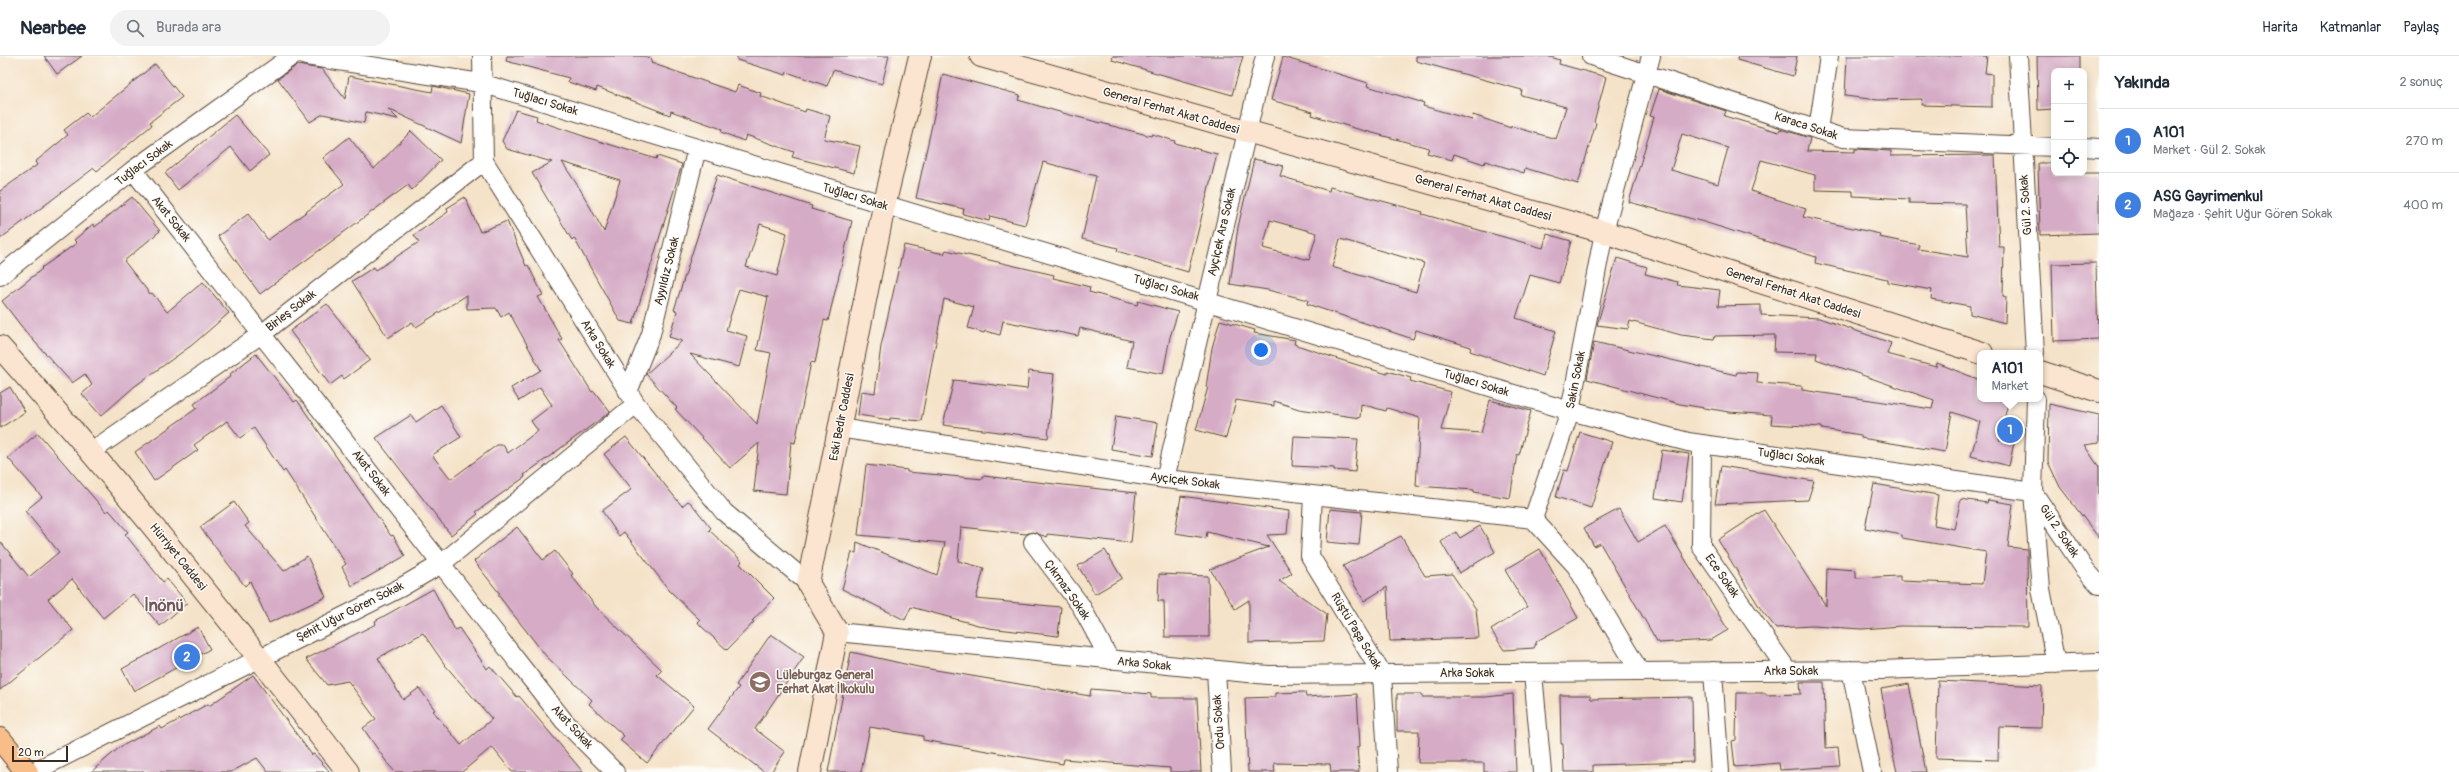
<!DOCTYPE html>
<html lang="tr">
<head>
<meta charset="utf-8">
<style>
	body { margin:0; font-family:Pangolin,sans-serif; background:#f2f2f3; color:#1f2937 }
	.controls { position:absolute; right:12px; top:12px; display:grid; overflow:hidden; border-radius:8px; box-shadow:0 2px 10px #0003 }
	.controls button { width:36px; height:36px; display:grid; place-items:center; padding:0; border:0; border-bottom:1px solid #e0e1e3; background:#fff; color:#1f2937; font:20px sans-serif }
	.scale { position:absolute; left:12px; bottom:10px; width:56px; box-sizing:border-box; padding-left:4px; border:2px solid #3b2a1e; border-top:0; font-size:11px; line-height:14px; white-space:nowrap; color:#3b2a1e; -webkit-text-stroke:3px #fdfcf7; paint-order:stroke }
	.you { position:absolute; left:1261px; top:294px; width:14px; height:14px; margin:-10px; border:3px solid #fff; border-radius:50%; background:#1a73e8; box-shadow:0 0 0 6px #1a73e833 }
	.badge { display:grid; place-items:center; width:26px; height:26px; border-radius:50%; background:#0f766e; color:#fff; font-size:13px; font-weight:700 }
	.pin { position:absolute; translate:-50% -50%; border:2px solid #fff; box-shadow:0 1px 4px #0006 }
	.popup { position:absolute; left:1977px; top:294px; width:66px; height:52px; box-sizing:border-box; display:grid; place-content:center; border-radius:8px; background:#fff; filter:drop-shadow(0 1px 3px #0005); font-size:13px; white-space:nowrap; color:#747a83 }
	.popup b { font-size:15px; color:#1f2937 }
	.popup::after { content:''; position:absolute; left:50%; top:100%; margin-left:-8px; border:8px solid transparent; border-top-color:#fff }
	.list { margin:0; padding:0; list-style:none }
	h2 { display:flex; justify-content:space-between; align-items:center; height:52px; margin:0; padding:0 16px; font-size:17px }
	h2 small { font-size:13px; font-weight:400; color:#747a83 }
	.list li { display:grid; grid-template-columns:26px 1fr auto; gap:12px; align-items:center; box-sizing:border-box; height:64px; padding:0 16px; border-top:1px solid #e0e1e3 }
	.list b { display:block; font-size:15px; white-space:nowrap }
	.list p { margin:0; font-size:13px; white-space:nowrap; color:#747a83 }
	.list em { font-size:13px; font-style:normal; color:#747a83 }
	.icon { flex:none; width:22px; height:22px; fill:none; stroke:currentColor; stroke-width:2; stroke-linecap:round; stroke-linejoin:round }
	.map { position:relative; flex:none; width:2099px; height:716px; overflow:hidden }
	header { display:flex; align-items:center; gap:24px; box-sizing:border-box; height:56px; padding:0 20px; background:#fff; border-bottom:1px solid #e0e1e3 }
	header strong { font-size:19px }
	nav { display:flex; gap:22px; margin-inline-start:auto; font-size:14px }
	.search { width:280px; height:36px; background:#f2f2f3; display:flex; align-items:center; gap:10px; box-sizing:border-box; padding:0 14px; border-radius:22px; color:#747a83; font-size:15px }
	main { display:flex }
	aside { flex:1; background:#fff }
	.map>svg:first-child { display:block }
	.building { fill:#d5abc6; fill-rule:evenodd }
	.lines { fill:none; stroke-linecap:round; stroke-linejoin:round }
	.street-casing { stroke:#574638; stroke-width:20 }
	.secondary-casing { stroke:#574638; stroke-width:24 }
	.highway-casing { stroke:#574638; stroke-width:24 }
	.street { stroke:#fff; stroke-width:18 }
	.secondary { stroke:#fce5d0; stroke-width:22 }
	.highway { stroke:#f8bd89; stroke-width:22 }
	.labels { text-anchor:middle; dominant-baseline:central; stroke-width:3; stroke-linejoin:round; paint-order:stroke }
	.street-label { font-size:12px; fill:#3b2a1e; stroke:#fdfcf7 }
	.education-label { font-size:12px; font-weight:bold; fill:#785e54; stroke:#fdfcf7; text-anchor:start }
	.district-label { font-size:16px; font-weight:bold; fill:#715759; stroke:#fdfcf7 }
</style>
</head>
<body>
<header>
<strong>Nearbee</strong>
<div class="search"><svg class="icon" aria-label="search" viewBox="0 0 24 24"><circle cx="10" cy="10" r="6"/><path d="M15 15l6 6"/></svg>Burada ara</div>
<nav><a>Harita</a><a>Katmanlar</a><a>Paylaş</a></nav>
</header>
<main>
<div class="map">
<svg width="2099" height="716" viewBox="0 0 2099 716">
	<rect width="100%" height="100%" fill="#fdfcf7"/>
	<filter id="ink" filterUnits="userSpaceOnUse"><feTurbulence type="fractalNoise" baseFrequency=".025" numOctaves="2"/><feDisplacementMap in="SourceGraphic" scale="8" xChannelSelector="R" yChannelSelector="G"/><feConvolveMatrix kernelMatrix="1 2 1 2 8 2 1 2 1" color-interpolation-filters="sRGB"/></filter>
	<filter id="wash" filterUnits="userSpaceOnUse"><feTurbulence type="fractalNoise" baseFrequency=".012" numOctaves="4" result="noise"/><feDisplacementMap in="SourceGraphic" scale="16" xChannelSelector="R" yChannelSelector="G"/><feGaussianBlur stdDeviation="0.9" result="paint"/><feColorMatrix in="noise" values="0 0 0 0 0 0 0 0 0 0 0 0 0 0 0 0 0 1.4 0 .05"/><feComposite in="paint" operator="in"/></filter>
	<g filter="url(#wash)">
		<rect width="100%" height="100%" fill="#f5e3c9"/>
		<g id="blocks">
			<path class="building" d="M44 0H82L57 18Z
				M507 0H645L652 3 651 7 735 36 738 29 761 37 760 40 805 56 806 53 830 60 824 83 860 90 854 117 792 101 794 96 746 79 744 85 721 76 722 73 671 55 670 59 597 31 596 35 568 26 569 22 506 5Z
				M737 0H889L882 28 833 14 827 30 787 16 786 19 737 4Z
				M1113 0H1243L1232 39 1112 4Z
				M1416 0H1547L1560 4 1559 8 1606 21 1594 66 1596 67 1578 128 1525 112 1524 117 1485 105 1484 108 1454 98 1452 104 1427 97 1429 92 1354 72 1312 59 1313 56 1271 44 1283 1 1368 27 1367 30 1424 47 1423 50 1472 64 1473 59 1511 72V70L1556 83 1566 51 1521 39 1522 34 1416 5Z
				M1738 0H1797L1793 20 1737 4Z
				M1847 0H1987L1985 17 1992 18V51L1921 49 1922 43 1878 44 1845 40Z
				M2037 0H2080V15H2054V53L2038 54Z
				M155 8 182 41 150 66 152 69 97 115 94 112 0 183V135L37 109 35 106 68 79 64 74 86 57 90 61Z
				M297 9 322 13 345 43 349 20 432 36 433 30 469 38 461 87 388 53 398 63 366 56 364 67 323 58 310 66 278 23Z
				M943 18 1020 39 1018 44 1070 59 1151 80 1152 78 1175 85 1174 87 1217 98 1188 216 1117 195 1118 192 1082 183 1096 120 1043 106 1025 169 990 160 989 165 963 158 964 153 916 142Z
				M1659 33 1726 55 1724 60 1779 76 1780 73 1810 82 1807 95 1855 96V93L1891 95V100L1995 99 1999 191H2004L2003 240 2006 241 2005 267 1970 258V250L1931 243 1932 234 1887 226V223L1815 207 1816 201 1704 166 1629 146 1654 61 1650 60ZM1682 78 1728 92 1718 128 1671 114ZM1761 104 1815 119V134L1853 135V140L1909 143V147L1965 148 1968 201 1918 193 1919 189 1879 181 1880 178 1803 161 1806 153 1751 135Z
				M516 54 537 60 536 64 586 81 656 103 657 100 682 108 633 268 620 265 574 182 572 184 532 117 552 106 507 93 502 85ZM562 106 620 124 604 176 580 133Z
				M235 59 269 99 250 115 231 91 178 134 165 117Z
				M411 75 441 104 412 134 408 129 260 238 218 180 248 158 268 184 344 128 323 102 349 81 374 113Z
				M1254 103 1283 110 1280 120 1329 135 1330 131 1423 156 1422 158 1543 192 1547 178 1571 185 1559 227 1530 219 1516 262 1556 275 1543 320 1470 295 1471 291 1416 274 1413 283 1307 248 1308 244 1268 234 1230 228 1238 171ZM1270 164 1317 177 1309 204 1263 192ZM1340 183 1424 207 1416 236 1332 211Z
				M2038 107H2054V117H2099V177L2040 179Z
				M717 119 812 150 811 153 852 165 828 265 824 264 815 307 811 306 795 387 791 386 786 438 754 435 759 387 730 412 675 353 677 352 646 318 682 285 669 281 677 255 674 254ZM760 168 787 177 777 220 746 211ZM739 233 768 241 757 294 771 297 757 368 690 298 739 311 747 280 726 274Z
				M132 141 160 175 124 205 150 238 152 237 167 256 203 226 229 257 192 289 135 330 101 360 82 338 92 329 85 318 72 327 25 275 2 245 42 213 41 212 77 187 74 184 93 168 95 171Z
				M465 141 480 176 507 165 526 210 528 209 543 239 538 241 562 283 559 284 592 336 594 335 610 356 524 419 525 421 476 456 478 458 451 479 376 382 411 359 416 366 441 349 461 381 432 399 451 423 497 389H503L508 397 538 375 531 365 552 349 540 331 519 345 511 332 541 314 509 256 501 261 496 252 467 253V239L416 271 412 266 388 282 352 225 374 211 376 214 419 186 414 179 448 156 447 152Z
				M904 189 944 198 946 194 1054 219 1053 222 1090 231 1089 236 1137 249 1138 245 1178 256 1170 281 1163 318 1127 311 1132 285 1080 272 1078 280 1003 265 1000 279 985 275 984 277 968 272 974 251 944 243 921 365 890 362V364L858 359 861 335 875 337 881 290Z
				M1617 202 1647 211 1645 218 1678 226 1677 229 1720 234 1718 250 1761 249V259L1819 262 1891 287 1887 298 1936 311 1937 307 1980 324V343H2009L1999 384 2014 387 2009 410 1971 400 1980 366 1952 356 1945 396 1861 382V379L1822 373V371L1771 368 1772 359 1729 356 1680 348 1587 323 1594 286 1736 319 1737 316 1758 317 1757 327 1802 330V334L1932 353 1934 344 1816 303 1817 297 1774 296 1775 279 1715 280 1714 283 1681 279 1630 265 1628 273 1597 269Z
				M2096 207 2098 283 2054 285 2052 208Z
				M327 248 370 304 344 323 342 320 330 329 290 275Z
				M1220 264 1255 274 1254 277 1295 284 1294 288 1338 303 1387 318V315L1411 322 1410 325 1451 336 1441 374 1481 377 1490 344 1531 355 1519 399 1517 398 1510 442 1474 436V434L1416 430 1420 362 1387 352 1386 355 1361 348 1360 362 1299 353 1274 345V350L1236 344 1226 382 1196 374 1208 331H1206L1212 292Z
				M256 298 294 346 297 344 391 480 393 479 405 500 352 530 342 511 346 508 285 414 283 416 254 372 240 382 227 365 194 389 198 394 154 425 135 396 197 352 194 348 231 320 230 318Z
				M1029 315 1054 318 1048 382 943 369 954 324 1027 333Z
				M10 331 25 356 0 372V337Z
				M2049 348 2099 359V387L2084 389 2099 411V482L2060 431 2048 406Z
				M1116 360 1158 367 1153 400 1111 393Z
				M1580 376 1612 386 1591 452 1556 441 1564 414 1568 415Z
				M38 377 106 456 109 454 128 476 125 478 163 526 167 523 187 547 160 570 133 538 103 562 72 523 48 543 73 574 0 634V485L29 521 59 496 25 455 42 441 8 402Z
				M1294 380 1358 383 1355 416 1334 414V412L1292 410Z
				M626 381 682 450 688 445 691 447 711 472 709 474 742 505 740 508 774 542 752 565 754 566 727 594 701 570 698 566 700 564 669 534 624 476 619 480 602 455 632 433 604 398Z
				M1662 394 1689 398 1682 446 1655 442Z
				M866 409 907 414V416L983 423V420L1136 437 1131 487 1047 478V481L1032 476 1026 478 961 471 958 505 984 512 976 543 1061 551 1058 580 989 572 911 551 905 564 842 533 852 496 856 497 857 486 937 519 945 487 858 479Z
				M1721 410 1814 425 1808 444 1715 448Z
				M1874 428 1938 439 1934 469 1954 473 1961 443 1987 447 1988 444 2013 448 2008 491 2027 493 2028 571 1901 570 1862 573 1812 570 1776 572 1762 555 1718 484 1764 454 1826 550 1827 512 1856 514V522L1900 520V525L1982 528 1986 496 1902 482V479L1865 472Z
				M1181 440 1289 455 1287 478 1267 479 1292 517 1279 525 1327 558 1324 585 1249 587V544L1235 553 1210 513 1269 491 1207 476 1206 482 1175 477Z
				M234 446 249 467 245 470 284 515 307 500 326 541 269 567 250 525 245 530 200 471Z
				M1330 453 1362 456 1359 489 1327 486Z
				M1619 453 1638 486 1665 470 1728 574 1711 584 1658 587 1600 487 1594 490 1584 472Z
				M1480 470 1495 496 1459 517 1441 486 1456 476 1460 482Z
				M517 471 543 504 555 495 573 518 571 519 597 552 662 614 657 619 694 650 647 707 620 684 624 680 589 648 592 644 546 600 498 539 500 538 474 505Z
				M1401 480 1425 520 1452 518 1476 553 1479 582 1390 585 1387 531 1364 545 1343 510Z
				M1540 493 1578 562 1537 585 1534 592 1504 594 1491 574 1527 551 1505 514Z
				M1105 494 1122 522 1095 538 1078 510Z
				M1159 518 1208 520 1209 581H1165L1164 545H1158Z
				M433 533 455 574 459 572 487 613 490 610 517 641 519 640 583 716H512L492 691 462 716H395L388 708 363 672 376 663 348 625 327 629 306 603 376 568 375 565ZM423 577 445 609 492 663 461 689 433 655 435 654 419 632 403 644 378 602Z
				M198 571 210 593 134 635 122 613Z
				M771 578 804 601 755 673 785 696 771 716H764L708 673 739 631 736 629Z
				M851 596 918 611 1090 640 1091 633 1151 638V642H1197L1201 716H1170V712L1064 703 1063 708 923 684V680L870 671 861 716H828Z
				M253 619 312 699 314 698 330 716H268L257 702 231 716H91L120 691 160 670 162 673 208 648 209 650Z
				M1938 625 2042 630 2041 672 1999 671 1998 704 1936 702Z
				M1800 626H1824L1826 692 1838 691 1840 710 1780 714 1779 707 1735 711 1732 685 1736 684 1737 637H1766V639L1801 638Z
				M1909 628 1926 716H1897L1891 690 1881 633Z
				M1305 636 1306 641 1357 638 1360 690 1357 691 1359 716H1331L1330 708 1274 707 1275 716H1248L1245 642 1275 641V637Z
				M1397 638H1422V641H1486L1513 638 1516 716H1484V707H1418L1419 675H1397Z
				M1560 639H1590L1591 643 1692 641 1693 706 1593 709V716H1564L1563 688H1561Z"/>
		</g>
	</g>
	<g filter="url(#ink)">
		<use href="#blocks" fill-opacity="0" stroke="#574638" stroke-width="1"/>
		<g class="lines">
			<g class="street-casing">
				<path id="street" d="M306 0 481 27 1570 355 1688 386 2033 436
					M482 0 484 105 636 348 724 456 808 527
					M1591 0 1843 82 2054 91
					M2018 0 2035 297
					M1818 74 1829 0
					M2084 91 2099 92
					M133 114 564 665 615 716
					M0 220 133 114 292 0
					M628 336 651 278 697 92
					M2036 343 2033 436 2041 533 2056 608
					M839 372 1165 423 1533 463
					M1702 388 1701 490 1788 615
					M92 395 263 277 484 105
					M1165 423 1265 0
					M2033 436 2084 512 2099 529
					M1313 439 1310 500 1382 618 1388 716
					M1033 486 1081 550 1110 604
					M837 576 1268 619 1880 614 2099 606
					M1851 614 1872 716
					M1216 615 1222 716
					M1713 615 1720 716
					M1640 616 1576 510 1533 463 1570 355 1604 176 1651 0
					M1533 617 1542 716
					M33 716 400 532 441 508 636 348"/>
			</g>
			<g class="secondary-casing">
				<path id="secondary" d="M981 0 1604 176 1982 297
					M0 291C122 428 236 571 348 716
					M2040 316 2099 335
					M810 716 837 576 808 527 884 150 920 0"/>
			</g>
			<g class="highway-casing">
				<path id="highway" d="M0 683 27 716"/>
			</g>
			<use href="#street" class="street"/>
			<use href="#secondary" class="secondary"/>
			<use href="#highway" class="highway"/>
		</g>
	</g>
	<defs>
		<g id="school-disc" transform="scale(1.15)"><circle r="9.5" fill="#8d6e63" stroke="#fdfcf7"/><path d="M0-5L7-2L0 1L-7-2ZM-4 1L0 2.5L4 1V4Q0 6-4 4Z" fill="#fff"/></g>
	</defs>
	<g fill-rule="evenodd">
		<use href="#school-disc" x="760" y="626"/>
	</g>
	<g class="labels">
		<g class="street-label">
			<text transform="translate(545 46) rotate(17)">Tuğlacı Sokak</text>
			<text transform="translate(1171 55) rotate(16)">General Ferhat Akat Caddesi</text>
			<text transform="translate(1806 70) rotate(18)">Karaca Sokak</text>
			<text transform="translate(144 107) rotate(-37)">Tuğlacı Sokak</text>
			<text transform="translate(855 141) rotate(17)">Tuğlacı Sokak</text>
			<text transform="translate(1483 142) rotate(16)">General Ferhat Akat Caddesi</text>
			<text transform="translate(2026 149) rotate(-94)">Gül 2. Sokak</text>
			<text transform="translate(171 163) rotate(51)">Akat Sokak</text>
			<text transform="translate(1222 176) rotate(-77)">Ayçiçek Ara Sokak</text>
			<text transform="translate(667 215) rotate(-76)">Ayyıldız Sokak</text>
			<text transform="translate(1166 232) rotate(16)">Tuğlacı Sokak</text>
			<text transform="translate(1793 237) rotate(18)">General Ferhat Akat Caddesi</text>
			<text transform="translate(291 255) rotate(-38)">Birleş Sokak</text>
			<text transform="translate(598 288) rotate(58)">Arka Sokak</text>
			<text transform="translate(1576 324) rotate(-79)">Sakin Sokak</text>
			<text transform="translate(1476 327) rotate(17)">Tuğlacı Sokak</text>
			<text transform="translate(842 361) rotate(-79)">Eski Bedir Caddesi</text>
			<text transform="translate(1791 401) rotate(8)">Tuğlacı Sokak</text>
			<text transform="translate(371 417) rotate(52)">Akat Sokak</text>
			<text transform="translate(1185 425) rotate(7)">Ayçiçek Sokak</text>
			<text transform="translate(2059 475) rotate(56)">Gül 2. Sokak</text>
			<text transform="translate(178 501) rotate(51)">Hürriyet Caddesi</text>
			<text transform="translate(1722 520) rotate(55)">Ece Sokak</text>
			<text transform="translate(1067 534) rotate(55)">Çıkmaz Sokak</text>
			<text transform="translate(350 556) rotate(-27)">Şehit Uğur Gören Sokak</text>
			<text transform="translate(1356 575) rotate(59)">Rüştü Paşa Sokak</text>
			<text transform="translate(1144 608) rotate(6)">Arka Sokak</text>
			<text x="1791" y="615">Arka Sokak</text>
			<text x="1467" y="617">Arka Sokak</text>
			<text transform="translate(1219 666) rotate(-94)">Ordu Sokak</text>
			<text transform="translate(572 671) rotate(47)">Akat Sokak</text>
		</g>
		<g class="education-label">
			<text x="776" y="619">Lüleburgaz General<tspan x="776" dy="14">Ferhat Akat İlkokulu</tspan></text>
		</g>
		<g class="district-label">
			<text x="164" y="550">İnönü</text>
		</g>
	</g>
</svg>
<div class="controls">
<button>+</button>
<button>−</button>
<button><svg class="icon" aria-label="locate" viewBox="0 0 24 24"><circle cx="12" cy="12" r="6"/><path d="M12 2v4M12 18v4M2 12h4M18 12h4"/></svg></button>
</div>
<div class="scale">20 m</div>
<div class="you"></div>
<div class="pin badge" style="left:2010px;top:374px;background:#3f7fe0">1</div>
<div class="popup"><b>A101</b>Market</div>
<div class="pin badge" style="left:187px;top:601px;background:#3f7fe0">2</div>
</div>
<aside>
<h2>Yakında<small>2 sonuç</small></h2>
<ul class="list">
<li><span class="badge" style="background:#3f7fe0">1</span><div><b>A101</b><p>Market · Gül 2. Sokak</p></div><em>270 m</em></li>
<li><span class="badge" style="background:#3f7fe0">2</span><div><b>ASG Gayrimenkul</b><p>Mağaza · Şehit Uğur Gören Sokak</p></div><em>400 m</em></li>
</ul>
</aside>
</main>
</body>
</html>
